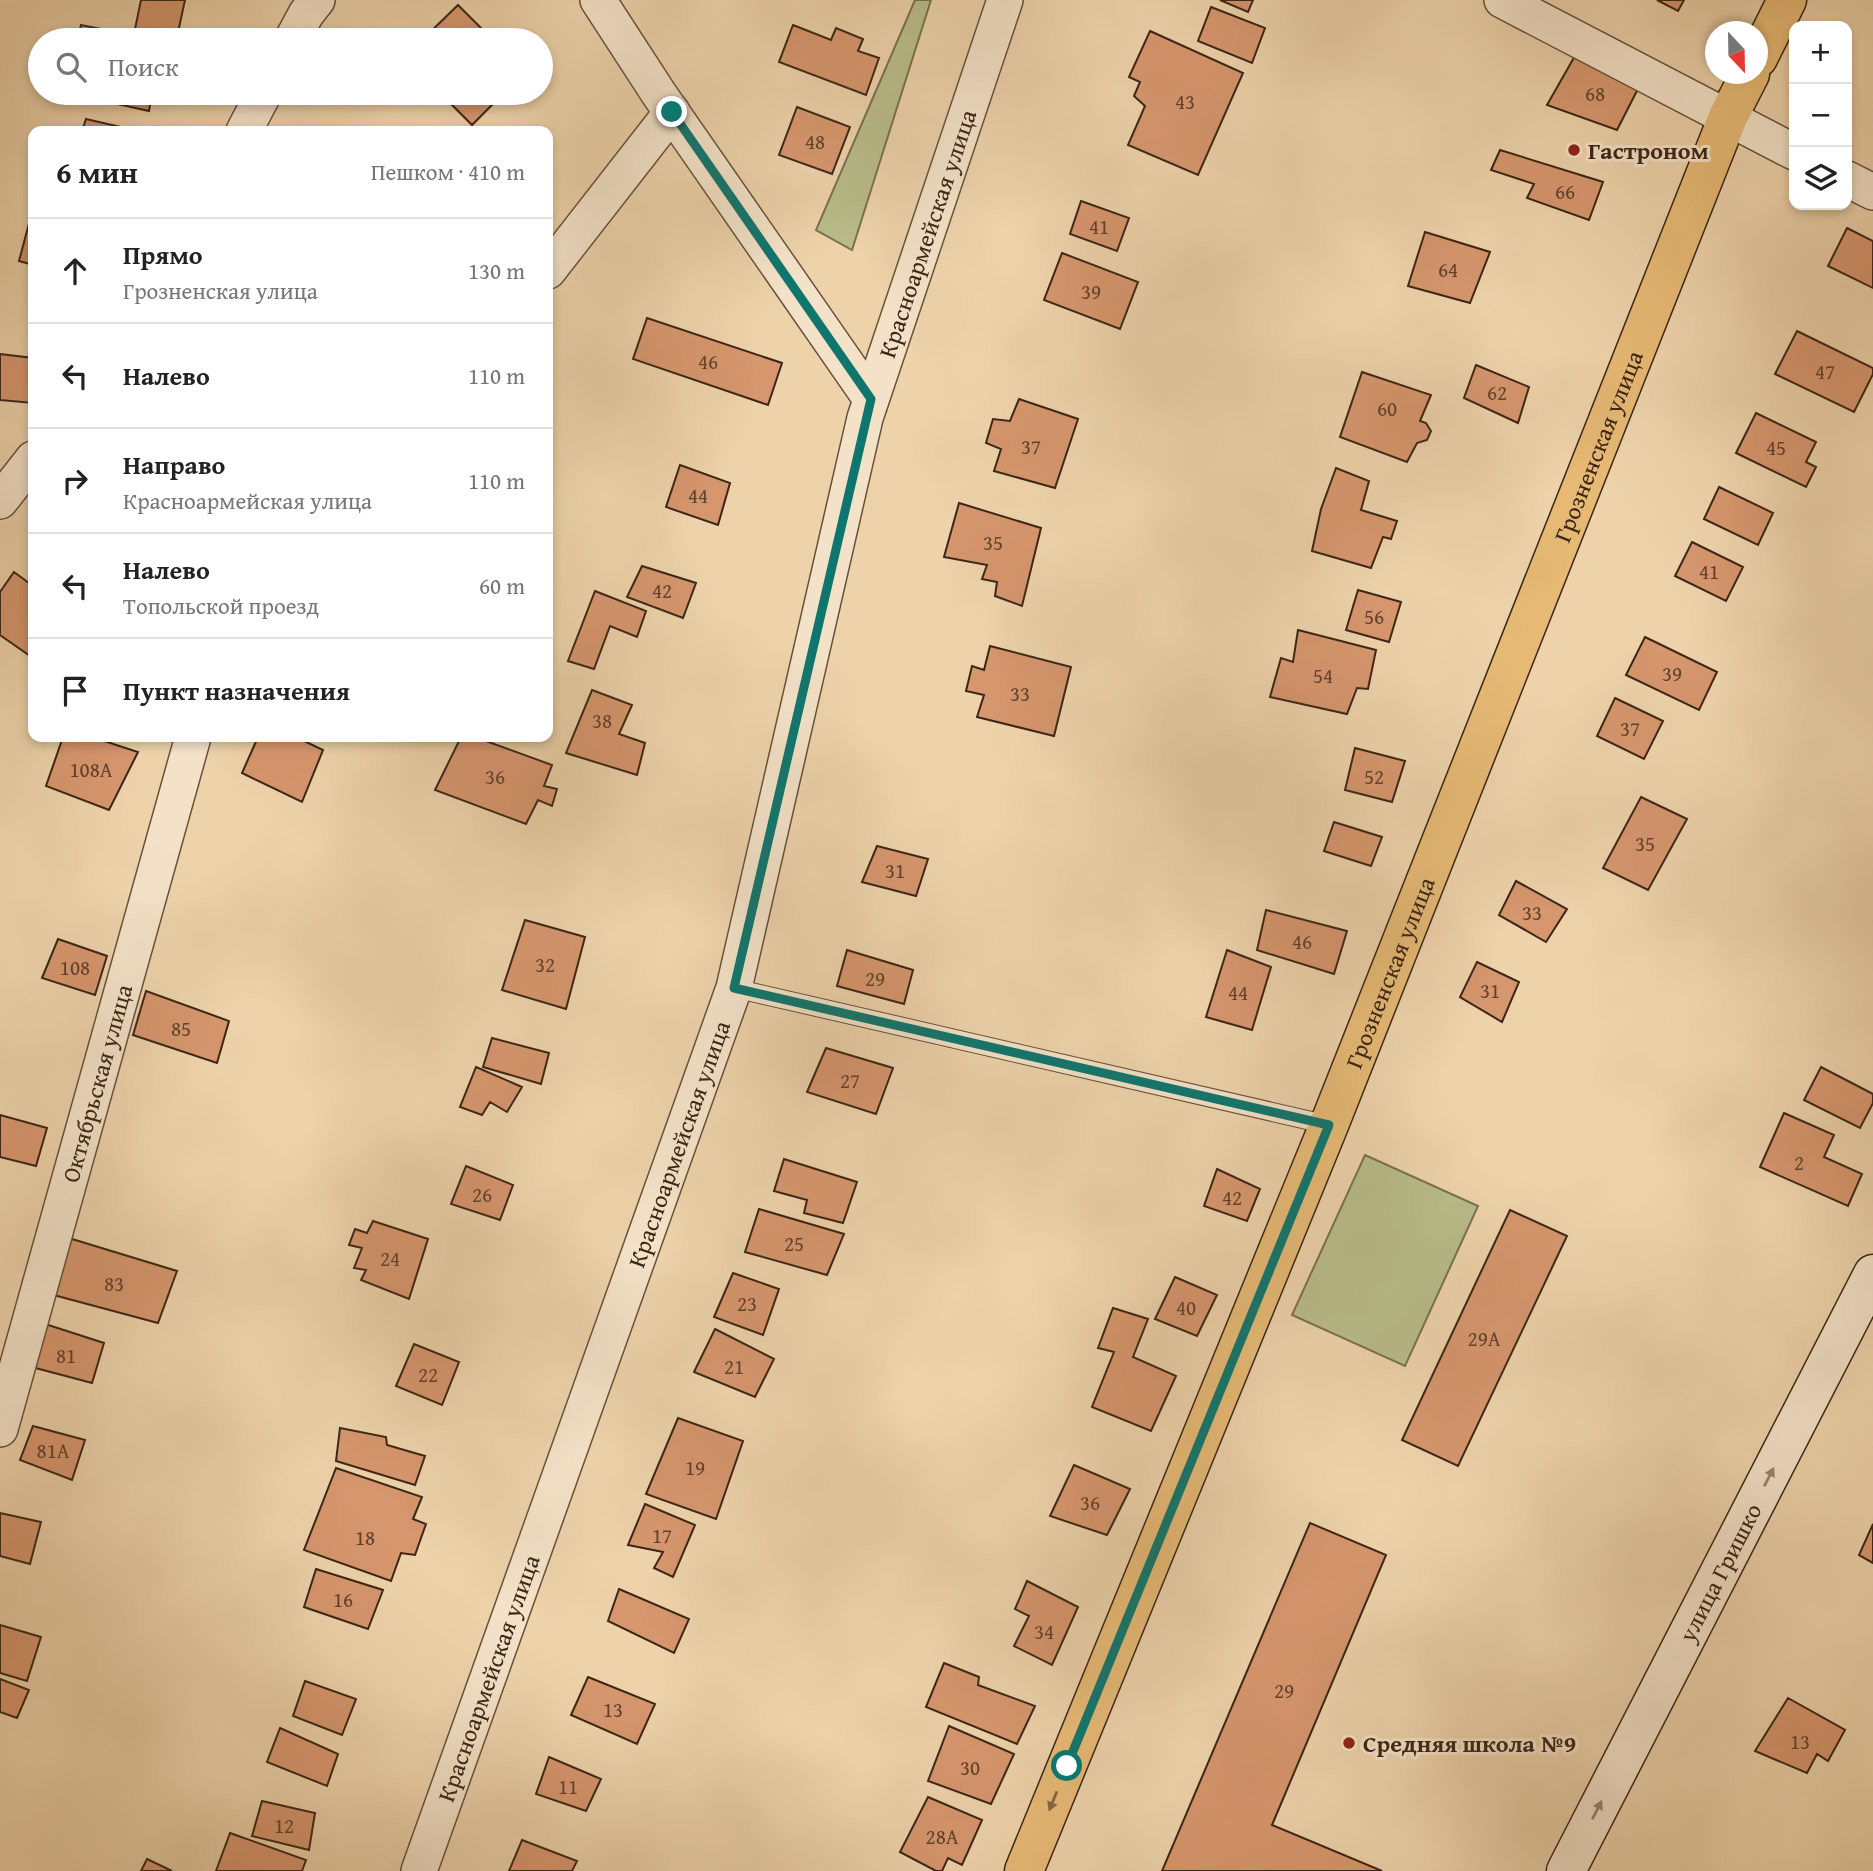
<!DOCTYPE html>
<html lang="ru">
<head>
<meta charset="utf-8">
<style>
	body { margin:0; font-family:"Gentium Book Plus",serif; background:#f2f2f2; color:#222 }
	.controls { position:absolute; right:21px; top:21px; display:grid; overflow:hidden; border-radius:14px; box-shadow:0 4px 10px #0003 }
	.controls button { width:63px; height:63px; display:grid; place-items:center; padding:0; border:0; border-bottom:2px solid #e0e0e0; background:#fff; color:#222; font:35px sans-serif }
	.compass { position:absolute; left:1705px; top:21px; width:63px; height:63px; border-radius:50%; background:#fff; box-shadow:0 4px 10px #0003; rotate:158deg }
	.stop { position:absolute; width:21px; height:21px; margin:-16px; border:5px solid #0f766e; border-radius:50%; background:#fff }
	.stop.end { background:#0f766e; border-color:#fff; box-shadow:0 2px 7px #0008 }
	.list { margin:0; padding:0; list-style:none }
	h2 { display:flex; justify-content:space-between; align-items:center; height:91px; margin:0; padding:0 28px; font-size:30px }
	h2 small { font-size:23px; font-weight:400; color:#767676 }
	.list li { display:grid; grid-template-columns:46px 1fr auto; gap:21px; align-items:center; box-sizing:border-box; height:105px; padding:0 28px; border-top:2px solid #e0e0e0 }
	.list b { display:block; font-size:26px; white-space:nowrap }
	.list p { margin:0; font-size:23px; white-space:nowrap; color:#767676 }
	.list em { font-size:23px; font-style:normal; color:#767676 }
	.icon { flex:none; width:38px; height:38px; fill:none; stroke:currentColor; stroke-width:2; stroke-linecap:round; stroke-linejoin:round }
	.map { position:relative; flex:none; width:1873px; height:1871px; overflow:hidden }
	.search { position:absolute; background:#fff; box-shadow:0 4px 10px #0003; left:28px; top:28px; width:525px; height:77px; display:flex; align-items:center; gap:18px; box-sizing:border-box; padding:0 24px; border-radius:38px; color:#767676; font-size:26px }
	.panel { position:absolute; background:#fff; box-shadow:0 4px 10px #0003; left:28px; top:126px; width:525px; height:616px; border-radius:14px }
	.map>svg:first-child { display:block }
	.green { fill:#b8bc89; stroke:#7a7150; stroke-width:2 }
	.building { fill:#d6966e; stroke:#3c2616; stroke-width:2 }
	.lines { fill:none; stroke-linecap:round; stroke-linejoin:round }
	.lane-casing { stroke:#68513b; stroke-width:20 }
	.street-casing { stroke:#68513b; stroke-width:38 }
	.secondary-casing { stroke:#3c2616; stroke-width:41 }
	.primary-casing { stroke:#3c2616; stroke-width:41 }
	.lane { stroke:#f3e2c8; stroke-width:18 }
	.street { stroke:#f3e2c8; stroke-width:35 }
	.secondary { stroke:#f3e2c8; stroke-width:38 }
	.primary { stroke:#e6b975; stroke-width:38 }
	.oneway { fill:#98846f }
	.oneway2 { fill:#886841 }
	.route { stroke:#0f766e; stroke-width:9 }
	.poi-dot { fill:#8f2418; stroke:#f3e2c8; stroke-width:2.5 }
	.labels { text-anchor:middle; dominant-baseline:central; stroke-width:6; stroke-linejoin:round; paint-order:stroke }
	.number-label { font-size:21px; fill:#62422c }
	.poi-label { font-size:24px; font-weight:bold; fill:#3c2616; stroke:#f3e2c8; text-anchor:start }
	.street-label { font-size:24px; fill:#3c2616; stroke:#f3e2c8 }
</style>
</head>
<body>
<div class="map">
<svg width="1873" height="1871" viewBox="0 0 1873 1871">
	<rect width="100%" height="100%" fill="#edd2aa"/>
	<filter id="stains"><feTurbulence type="fractalNoise" baseFrequency=".00286" numOctaves="4"/><feColorMatrix values="0 0 0 0 .2 0 0 0 0 .09 0 0 0 0 .02 0 0 0 .5 -.17"/></filter>
	<radialGradient id="worn" r=".72"><stop offset=".6" stop-color="#630" stop-opacity="0"/><stop offset="1" stop-color="#630" stop-opacity=".3"/></radialGradient>
	<path class="green" d="M915 0H931L852 250 816 230Z
		M1365 1155 1478 1206 1405 1366 1292 1315Z"/>
	<path class="building" d="M141 0H185L177 37 135 29Z
		M1220 0H1253L1248 12Z
		M1657 0H1684L1678 11Z
		M458 5 493 40H422Z
		M1211 7 1265 28 1252 63 1198 41Z
		M81 25 126 34 125 40H78Z
		M793 25 831 40 836 28 863 39 858 51 879 58 866 95 779 62Z
		M1150 31 1243 73 1198 175 1128 145 1145 106 1134 96 1140 82 1129 77Z
		M1576 54 1642 81 1617 130 1547 105Z
		M68 93H152L149 111Z
		M440 93H504L472 125Z
		M797 107 850 127 832 174 779 155Z
		M86 119 138 131H82Z
		M1500 150 1603 182 1589 220 1527 198 1534 184 1491 170Z
		M1081 201 1129 218 1117 251 1070 234Z
		M32 212H33V265L19 261Z
		M1847 228 1873 241V288L1828 266Z
		M1425 232 1490 252 1470 303 1408 286Z
		M1062 253 1138 282 1120 329 1044 300Z
		M647 318 782 363 768 405 633 359Z
		M1797 331 1873 368V374L1854 412 1775 374Z
		M0 354 33 358V403L0 400Z
		M1476 365 1529 387 1518 423 1464 398Z
		M1362 372 1431 395 1420 421 1426 423 1431 431 1427 440 1417 443 1407 462 1340 437Z
		M1019 399 1078 419 1055 488 994 471 1001 449 986 443 993 419 1010 421Z
		M1756 413 1816 442 1806 462 1816 467 1806 487 1736 453Z
		M680 465 730 483 718 525 666 507Z
		M1336 468 1369 481 1361 510 1397 521 1391 539 1383 537 1371 568 1312 551 1321 509Z
		M1719 487 1773 513 1758 545 1704 519Z
		M959 503 1041 528 1022 606 995 596 997 582 982 579 987 565 944 557Z
		M1692 542 1743 567 1726 601 1675 576Z
		M642 566 696 583 683 618 627 597Z
		M14 572 33 586V658L0 635V592Z
		M1358 590 1401 602 1389 642 1346 630Z
		M595 591 646 611 637 637 610 626 594 669 568 661Z
		M1298 630 1376 650 1368 689 1357 688 1347 714 1270 697 1281 658 1293 662Z
		M1645 637 1717 672 1699 710 1626 675Z
		M990 646 1071 667 1054 736 977 717 984 695 966 691 972 666 984 670Z
		M592 690 632 705 619 734 645 743 637 775 566 753Z
		M1615 698 1663 721 1644 759 1597 736Z
		M63 737H92L138 752 109 810 46 786Z
		M258 737H296L323 750 302 802 242 773Z
		M461 737H475L552 765 544 786 557 789 552 806 538 800 526 824 435 790Z
		M1355 748 1405 761 1392 802 1345 790Z
		M1641 797 1687 819 1648 890 1603 868Z
		M1334 822 1382 837 1371 866 1324 851Z
		M877 846 928 859 916 896 862 882Z
		M1516 881 1567 909 1546 942 1499 915Z
		M1266 910 1347 931 1334 974 1257 950Z
		M525 920 585 937 566 1009 502 990Z
		M58 939 107 956 95 995 42 978Z
		M847 950 913 970 904 1004 837 986Z
		M1227 950 1271 967 1252 1030 1206 1017Z
		M1477 962 1519 982 1502 1022 1460 997Z
		M146 991 229 1021 217 1063 133 1035Z
		M492 1038 549 1053 541 1084 483 1067Z
		M826 1048 893 1068 876 1114 807 1092Z
		M476 1067 522 1087 507 1112 490 1102 482 1115 460 1107Z
		M1821 1067 1873 1094V1103L1860 1128 1804 1100Z
		M1784 1113 1834 1135 1824 1157 1862 1174 1848 1206 1760 1167Z
		M0 1115 47 1128 36 1166 0 1157Z
		M784 1159 857 1182 843 1223 804 1213 807 1200 774 1191Z
		M466 1166 513 1185 500 1220 451 1204Z
		M1217 1169 1260 1189 1247 1221 1204 1206Z
		M759 1209 844 1234 827 1275 745 1252Z
		M1510 1210 1567 1236 1458 1466 1402 1440Z
		M373 1221 428 1239 409 1299 361 1280 366 1270 354 1268 362 1248 349 1245 355 1229 367 1233Z
		M72 1239 177 1271 158 1323 50 1294Z
		M733 1273 779 1289 763 1335 714 1317Z
		M1175 1277 1217 1295 1197 1336 1155 1319Z
		M1113 1308 1148 1319 1133 1357 1176 1376 1151 1431 1092 1407 1114 1352 1098 1348Z
		M42 1323 104 1343 92 1383 28 1366Z
		M715 1329 774 1359 755 1397 694 1372Z
		M414 1344 459 1362 442 1405 396 1386Z
		M678 1418 743 1441 716 1519 646 1494Z
		M33 1426 85 1440 72 1480 20 1460Z
		M340 1428 386 1437 387 1445 425 1456 415 1485 336 1461Z
		M1074 1465 1130 1489 1107 1535 1050 1516Z
		M336 1468 422 1497 413 1519 426 1524 415 1555 401 1553 391 1581 304 1550Z
		M645 1504 695 1525 673 1577 654 1568 663 1552 628 1545Z
		M0 1513 41 1522 30 1564 0 1556Z
		M1310 1523 1386 1555 1272 1825 1382 1871H1162Z
		M1873 1524V1563L1859 1555Z
		M316 1569 383 1590 368 1629 304 1607Z
		M1027 1581 1078 1607 1052 1665 1014 1646 1029 1616 1015 1609Z
		M619 1589 689 1619 674 1653 608 1621Z
		M0 1625 41 1637 27 1681 0 1673Z
		M944 1663 979 1677 978 1685 1035 1706 1017 1744 926 1707Z
		M588 1677 655 1704 637 1744 571 1715Z
		M0 1679 29 1690 17 1718 0 1712Z
		M305 1681 356 1699 342 1735 293 1716Z
		M1788 1698 1845 1730 1828 1761 1817 1754 1807 1773 1755 1751Z
		M949 1726 1014 1754 991 1804 928 1781Z
		M280 1728 338 1754 327 1786 267 1762Z
		M549 1757 601 1779 586 1811 536 1794Z
		M928 1797 982 1820 962 1865 948 1858 942 1871H936L900 1852Z
		M262 1801 315 1813 309 1850 252 1836Z
		M230 1833 306 1860 302 1871H216Z
		M522 1840 577 1861 572 1871H509Z
		M147 1859 172 1871H141Z"/>
	<g class="lines">
		<g class="lane-casing">
			<path id="lane" d="M734 988 1329 1125"/>
		</g>
		<g class="street-casing">
			<g id="street">
				<path d="M598 0 659 94 871 399"/>
				<path d="M1502 0 1794 152"/>
				<path d="M292 40 306 14 317 0"/>
				<path d="M244 131 264 93"/>
				<path d="M1847 179 1873 192"/>
				<path d="M548 271 672 112"/>
				<path d="M0 501 33 459"/>
				<path id="s1" d="M0 1429 193 737"/>
				<path id="s2" d="M419 1871 734 988 865 418 1005 0"/>
			</g>
		</g>
		<g class="secondary-casing">
			<g id="secondary">
				<path id="s3" d="M1566 1871 1873 1274"/>
			</g>
		</g>
		<g class="primary-casing">
			<g id="primary">
				<path d="M1758 58 1787 0"/>
				<path id="s4" d="M1024 1871 1329 1125 1728 117 1750 74"/>
			</g>
		</g>
		<use href="#lane" class="lane"/>
		<use href="#street" class="street"/>
		<use href="#secondary" class="secondary"/>
		<use href="#primary" class="primary"/>
	</g>
	<defs><path id="oneway-solid" d="M-6-.8H1V-3.2L6.5 0L1 3.2V.8H-6Z" transform="scale(1.75)"/></defs>
	<g class="oneway">
		<use href="#oneway-solid" transform="translate(1769 1477) rotate(-63)"/>
		<use href="#oneway-solid" transform="translate(1597 1810) rotate(-63)"/>
	</g>
	<use class="oneway2" href="#oneway-solid" transform="translate(1053 1801) rotate(112)"/>
	<g class="lines">
		<path class="route" d="M672 112 871 399 734 988 1329 1125 1067 1766"/>
	</g>
	<g class="poi-dot">
		<circle cx="1574" cy="150" r="7"/>
		<circle cx="1349" cy="1743" r="7"/>
	</g>
	<g class="labels">
		<g class="number-label">
			<text x="1595" y="93">68</text>
			<text x="1185" y="101">43</text>
			<text x="815" y="141">48</text>
			<text x="1565" y="191">66</text>
			<text x="1099" y="226">41</text>
			<text x="1448" y="269">64</text>
			<text x="1091" y="291">39</text>
			<text x="708" y="361">46</text>
			<text x="1825" y="371">47</text>
			<text x="1497" y="392">62</text>
			<text x="1387" y="408">60</text>
			<text x="1031" y="446">37</text>
			<text x="1776" y="447">45</text>
			<text x="698" y="495">44</text>
			<text x="993" y="542">35</text>
			<text x="1709" y="571">41</text>
			<text x="662" y="590">42</text>
			<text x="1374" y="616">56</text>
			<text x="1672" y="673">39</text>
			<text x="1323" y="675">54</text>
			<text x="1020" y="693">33</text>
			<text x="602" y="720">38</text>
			<text x="1630" y="728">37</text>
			<text x="91" y="769">108А</text>
			<text x="495" y="776">36</text>
			<text x="1374" y="776">52</text>
			<text x="1645" y="843">35</text>
			<text x="895" y="870">31</text>
			<text x="1532" y="912">33</text>
			<text x="1302" y="941">46</text>
			<text x="545" y="964">32</text>
			<text x="75" y="967">108</text>
			<text x="875" y="978">29</text>
			<text x="1490" y="990">31</text>
			<text x="1238" y="992">44</text>
			<text x="181" y="1028">85</text>
			<text x="850" y="1080">27</text>
			<text x="1799" y="1162">2</text>
			<text x="482" y="1194">26</text>
			<text x="1232" y="1197">42</text>
			<text x="794" y="1243">25</text>
			<text x="390" y="1258">24</text>
			<text x="114" y="1283">83</text>
			<text x="747" y="1303">23</text>
			<text x="1186" y="1307">40</text>
			<text x="1484" y="1338">29А</text>
			<text x="66" y="1355">81</text>
			<text x="734" y="1366">21</text>
			<text x="428" y="1374">22</text>
			<text x="53" y="1450">81А</text>
			<text x="695" y="1467">19</text>
			<text x="1090" y="1502">36</text>
			<text x="662" y="1535">17</text>
			<text x="365" y="1537">18</text>
			<text x="343" y="1599">16</text>
			<text x="1044" y="1631">34</text>
			<text x="1284" y="1690">29</text>
			<text x="613" y="1709">13</text>
			<text x="1800" y="1741">13</text>
			<text x="970" y="1767">30</text>
			<text x="568" y="1786">11</text>
			<text x="284" y="1825">12</text>
			<text x="942" y="1836">28А</text>
		</g>
		<g class="poi-label">
			<text x="1588" y="150">Гастроном</text>
			<text x="1363" y="1743">Средняя школа №9</text>
		</g>
		<g class="street-label">
			<text stroke="none"><textPath href="#s2" startOffset="1717">Красноармейская улица</textPath></text>
			<text stroke="none"><textPath href="#s4" startOffset="1536">Грозненская улица</textPath></text>
			<text stroke="none"><textPath href="#s4" startOffset="970">Грозненская улица</textPath></text>
			<text stroke="none"><textPath href="#s1" startOffset="359">Октябрьская улица</textPath></text>
			<text stroke="none"><textPath href="#s2" startOffset="772">Красноармейская улица</textPath></text>
			<text stroke="none"><textPath href="#s3" startOffset="336">улица Гришко</textPath></text>
			<text stroke="none"><textPath href="#s2" startOffset="205">Красноармейская улица</textPath></text>
		</g>
	</g>
	<rect width="100%" height="100%" filter="url(#stains)"/>
	<rect width="100%" height="100%" fill="url(#worn)"/>
</svg>
<div class="controls">
<button>+</button>
<button>−</button>
<button><svg class="icon" aria-label="layers" viewBox="0 0 24 24"><path d="M12 4l9 5-9 5-9-5zM3 14l9 5 9-5"/></svg></button>
</div>
<svg class="compass" viewBox="-18 -18 36 36"><path d="M0-13l5 13h-10z" fill="#e53935"/><path d="M0 13l5-13h-10z" fill="#767676"/></svg>
<div class="stop" style="left:1067px;top:1766px"></div>
<div class="stop end" style="left:672px;top:112px"></div>
<div class="search"><svg class="icon" aria-label="search" viewBox="0 0 24 24"><circle cx="10" cy="10" r="6"/><path d="M15 15l6 6"/></svg>Поиск</div>
<section class="panel">
<h2>6 мин<small>Пешком · 410 m</small></h2>
<ul class="list">
<li><svg class="icon" aria-label="ahead" viewBox="0 0 24 24"><path d="M12 20V5M6 11l6-6 6 6"/></svg><div><b>Прямо</b><p>Грозненская улица</p></div><em>130 m</em></li>
<li><svg class="icon" aria-label="left" viewBox="0 0 24 24"><path d="M17 20v-9H6M10 6l-5 5 5 5"/></svg><div><b>Налево</b></div><em>110 m</em></li>
<li><svg class="icon" aria-label="right" viewBox="0 0 24 24"><path d="M7 20v-9h11M14 6l5 5-5 5"/></svg><div><b>Направо</b><p>Красноармейская улица</p></div><em>110 m</em></li>
<li><svg class="icon" aria-label="left" viewBox="0 0 24 24"><path d="M17 20v-9H6M10 6l-5 5 5 5"/></svg><div><b>Налево</b><p>Топольской проезд</p></div><em>60 m</em></li>
<li><svg class="icon" aria-label="arrive" viewBox="0 0 24 24"><path d="M6 21V4h12l-3 4 3 4H6"/></svg><div><b>Пункт назначения</b></div></li>
</ul>
</section>
</div>
</body>
</html>
